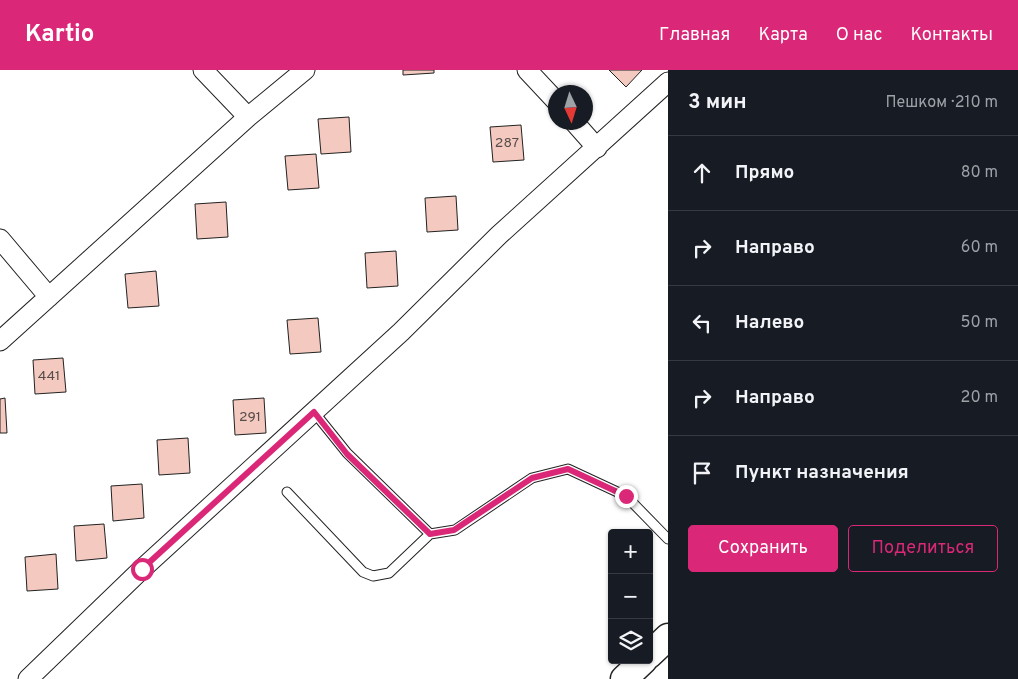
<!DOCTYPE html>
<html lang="ru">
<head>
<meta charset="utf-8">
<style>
	body { margin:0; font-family:Overpass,sans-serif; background:#242831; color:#f1f3f6 }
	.controls { position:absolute; right:15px; bottom:15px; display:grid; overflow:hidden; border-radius:5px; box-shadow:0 1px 4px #0004 }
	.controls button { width:45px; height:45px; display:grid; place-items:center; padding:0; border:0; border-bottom:1px solid #363941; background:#171b24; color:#f1f3f6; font:25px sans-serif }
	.compass { position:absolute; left:548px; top:15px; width:45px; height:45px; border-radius:50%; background:#171b24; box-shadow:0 1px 4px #0004; rotate:176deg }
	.stop { position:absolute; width:15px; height:15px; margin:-11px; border:4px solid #db2777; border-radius:50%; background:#fff }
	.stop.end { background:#db2777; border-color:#fff; box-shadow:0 1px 5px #0008 }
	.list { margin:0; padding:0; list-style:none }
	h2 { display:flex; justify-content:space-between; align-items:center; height:65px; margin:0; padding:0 20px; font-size:21px }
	h2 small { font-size:16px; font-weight:400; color:#9ea1a6 }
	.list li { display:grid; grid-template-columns:32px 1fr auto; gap:15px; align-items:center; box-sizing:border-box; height:75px; padding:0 20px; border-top:1px solid #363941 }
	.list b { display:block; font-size:19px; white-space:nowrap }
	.list em { font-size:16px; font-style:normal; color:#9ea1a6 }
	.actions { display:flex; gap:10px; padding:15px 20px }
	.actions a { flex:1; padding:11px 0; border:1px solid #db2777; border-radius:5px; text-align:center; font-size:18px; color:#db2777 }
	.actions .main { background:#db2777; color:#fff }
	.icon { flex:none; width:28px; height:28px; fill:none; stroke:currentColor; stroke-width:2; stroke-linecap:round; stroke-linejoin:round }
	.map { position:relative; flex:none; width:668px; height:609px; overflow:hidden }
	header { display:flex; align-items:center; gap:30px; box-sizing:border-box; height:70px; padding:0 25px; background:#db2777; color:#fff }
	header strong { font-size:24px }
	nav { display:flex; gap:28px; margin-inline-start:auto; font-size:18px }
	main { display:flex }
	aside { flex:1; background:#171b24 }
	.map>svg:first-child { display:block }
	.building { fill:#f3c9c0; stroke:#222 }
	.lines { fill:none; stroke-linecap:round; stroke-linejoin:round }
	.lane-casing { stroke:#222; stroke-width:11 }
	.street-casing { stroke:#222; stroke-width:21 }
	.secondary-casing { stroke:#222; stroke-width:29 }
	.lane { stroke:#fff; stroke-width:9 }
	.street { stroke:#fff; stroke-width:19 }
	.secondary { stroke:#fff; stroke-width:26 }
	.route { stroke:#db2777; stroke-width:6 }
	.labels { text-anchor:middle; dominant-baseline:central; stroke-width:4; stroke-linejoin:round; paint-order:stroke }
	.number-label { font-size:14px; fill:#564c4a }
</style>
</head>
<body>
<header>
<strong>Kartio</strong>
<nav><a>Главная</a><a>Карта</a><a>О нас</a><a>Контакты</a></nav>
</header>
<main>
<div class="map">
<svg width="668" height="609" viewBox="0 0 668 609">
	<rect width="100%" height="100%" fill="#fff"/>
	<path class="building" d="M403 0H434V3L403 5Z
		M609 0H642L626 17Z
		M349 47 351 82 321 84 318 49Z
		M521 55 524 90 493 92 490 57Z
		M316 84 319 118 288 120 285 86Z
		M456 126 458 160 427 162 425 128Z
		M226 132 228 167 197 169 195 134Z
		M396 181 398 216 367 218 365 183Z
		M156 201 159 236 128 238 125 204Z
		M318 248 321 282 290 284 287 250Z
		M63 288 66 322 35 324 33 290Z
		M5 328 7 363H0V329Z
		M264 328 266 363 235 365 233 330Z
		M188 368 190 403 159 405 157 370Z
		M142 414 144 448 113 451 111 416Z
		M104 454 107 488 76 491 74 456Z
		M56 484 58 519 27 521 25 487Z"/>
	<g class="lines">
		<g class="lane-casing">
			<path id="lane" d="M314 342 347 383 430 464 455 460 532 408 568 399 626 426 668 469
				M287 422 363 502 373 506 389 503 430 464"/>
		</g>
		<g class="street-casing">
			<path id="street" d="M203 0 248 47
				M527 0 556 31
				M574 52 597 78
				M0 169 49 227
				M0 271 248 47 305 0
				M28 609 142 499 401 262 499 165 668 12"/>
		</g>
		<g class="secondary-casing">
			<path id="secondary" d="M649 585 668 567
				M624 609 644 590"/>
		</g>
		<use href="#lane" class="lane"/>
		<use href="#street" class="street"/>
		<use href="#secondary" class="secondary"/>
	</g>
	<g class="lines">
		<path class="route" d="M142 499 314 342 347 384 430 464 454 460 532 408 568 399 626 426"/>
	</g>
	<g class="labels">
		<g class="number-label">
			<text x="507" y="73">287</text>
			<text x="49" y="306">441</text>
			<text x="250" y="347">291</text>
		</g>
	</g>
</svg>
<div class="controls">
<button>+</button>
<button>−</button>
<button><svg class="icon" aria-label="layers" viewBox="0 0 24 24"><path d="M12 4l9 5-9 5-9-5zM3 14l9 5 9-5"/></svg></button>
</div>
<svg class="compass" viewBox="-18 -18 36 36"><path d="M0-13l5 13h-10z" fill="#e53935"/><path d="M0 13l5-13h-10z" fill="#9ea1a6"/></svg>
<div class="stop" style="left:142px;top:499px"></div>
<div class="stop end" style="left:626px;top:426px"></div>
</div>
<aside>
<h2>3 мин<small>Пешком · 210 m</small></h2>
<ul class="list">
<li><svg class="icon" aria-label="ahead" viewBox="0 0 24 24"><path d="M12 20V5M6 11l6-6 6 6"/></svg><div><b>Прямо</b></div><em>80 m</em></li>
<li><svg class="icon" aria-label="right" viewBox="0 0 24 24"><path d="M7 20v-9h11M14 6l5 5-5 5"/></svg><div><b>Направо</b></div><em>60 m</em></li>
<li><svg class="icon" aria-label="left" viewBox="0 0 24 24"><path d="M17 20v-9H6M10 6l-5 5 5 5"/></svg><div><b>Налево</b></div><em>50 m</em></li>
<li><svg class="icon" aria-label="right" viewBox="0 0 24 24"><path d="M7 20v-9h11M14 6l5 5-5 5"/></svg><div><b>Направо</b></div><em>20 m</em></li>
<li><svg class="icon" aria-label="arrive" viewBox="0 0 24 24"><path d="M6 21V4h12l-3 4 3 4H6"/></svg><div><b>Пункт назначения</b></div></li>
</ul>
<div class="actions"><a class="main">Сохранить</a><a>Поделиться</a></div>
</aside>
</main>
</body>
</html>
